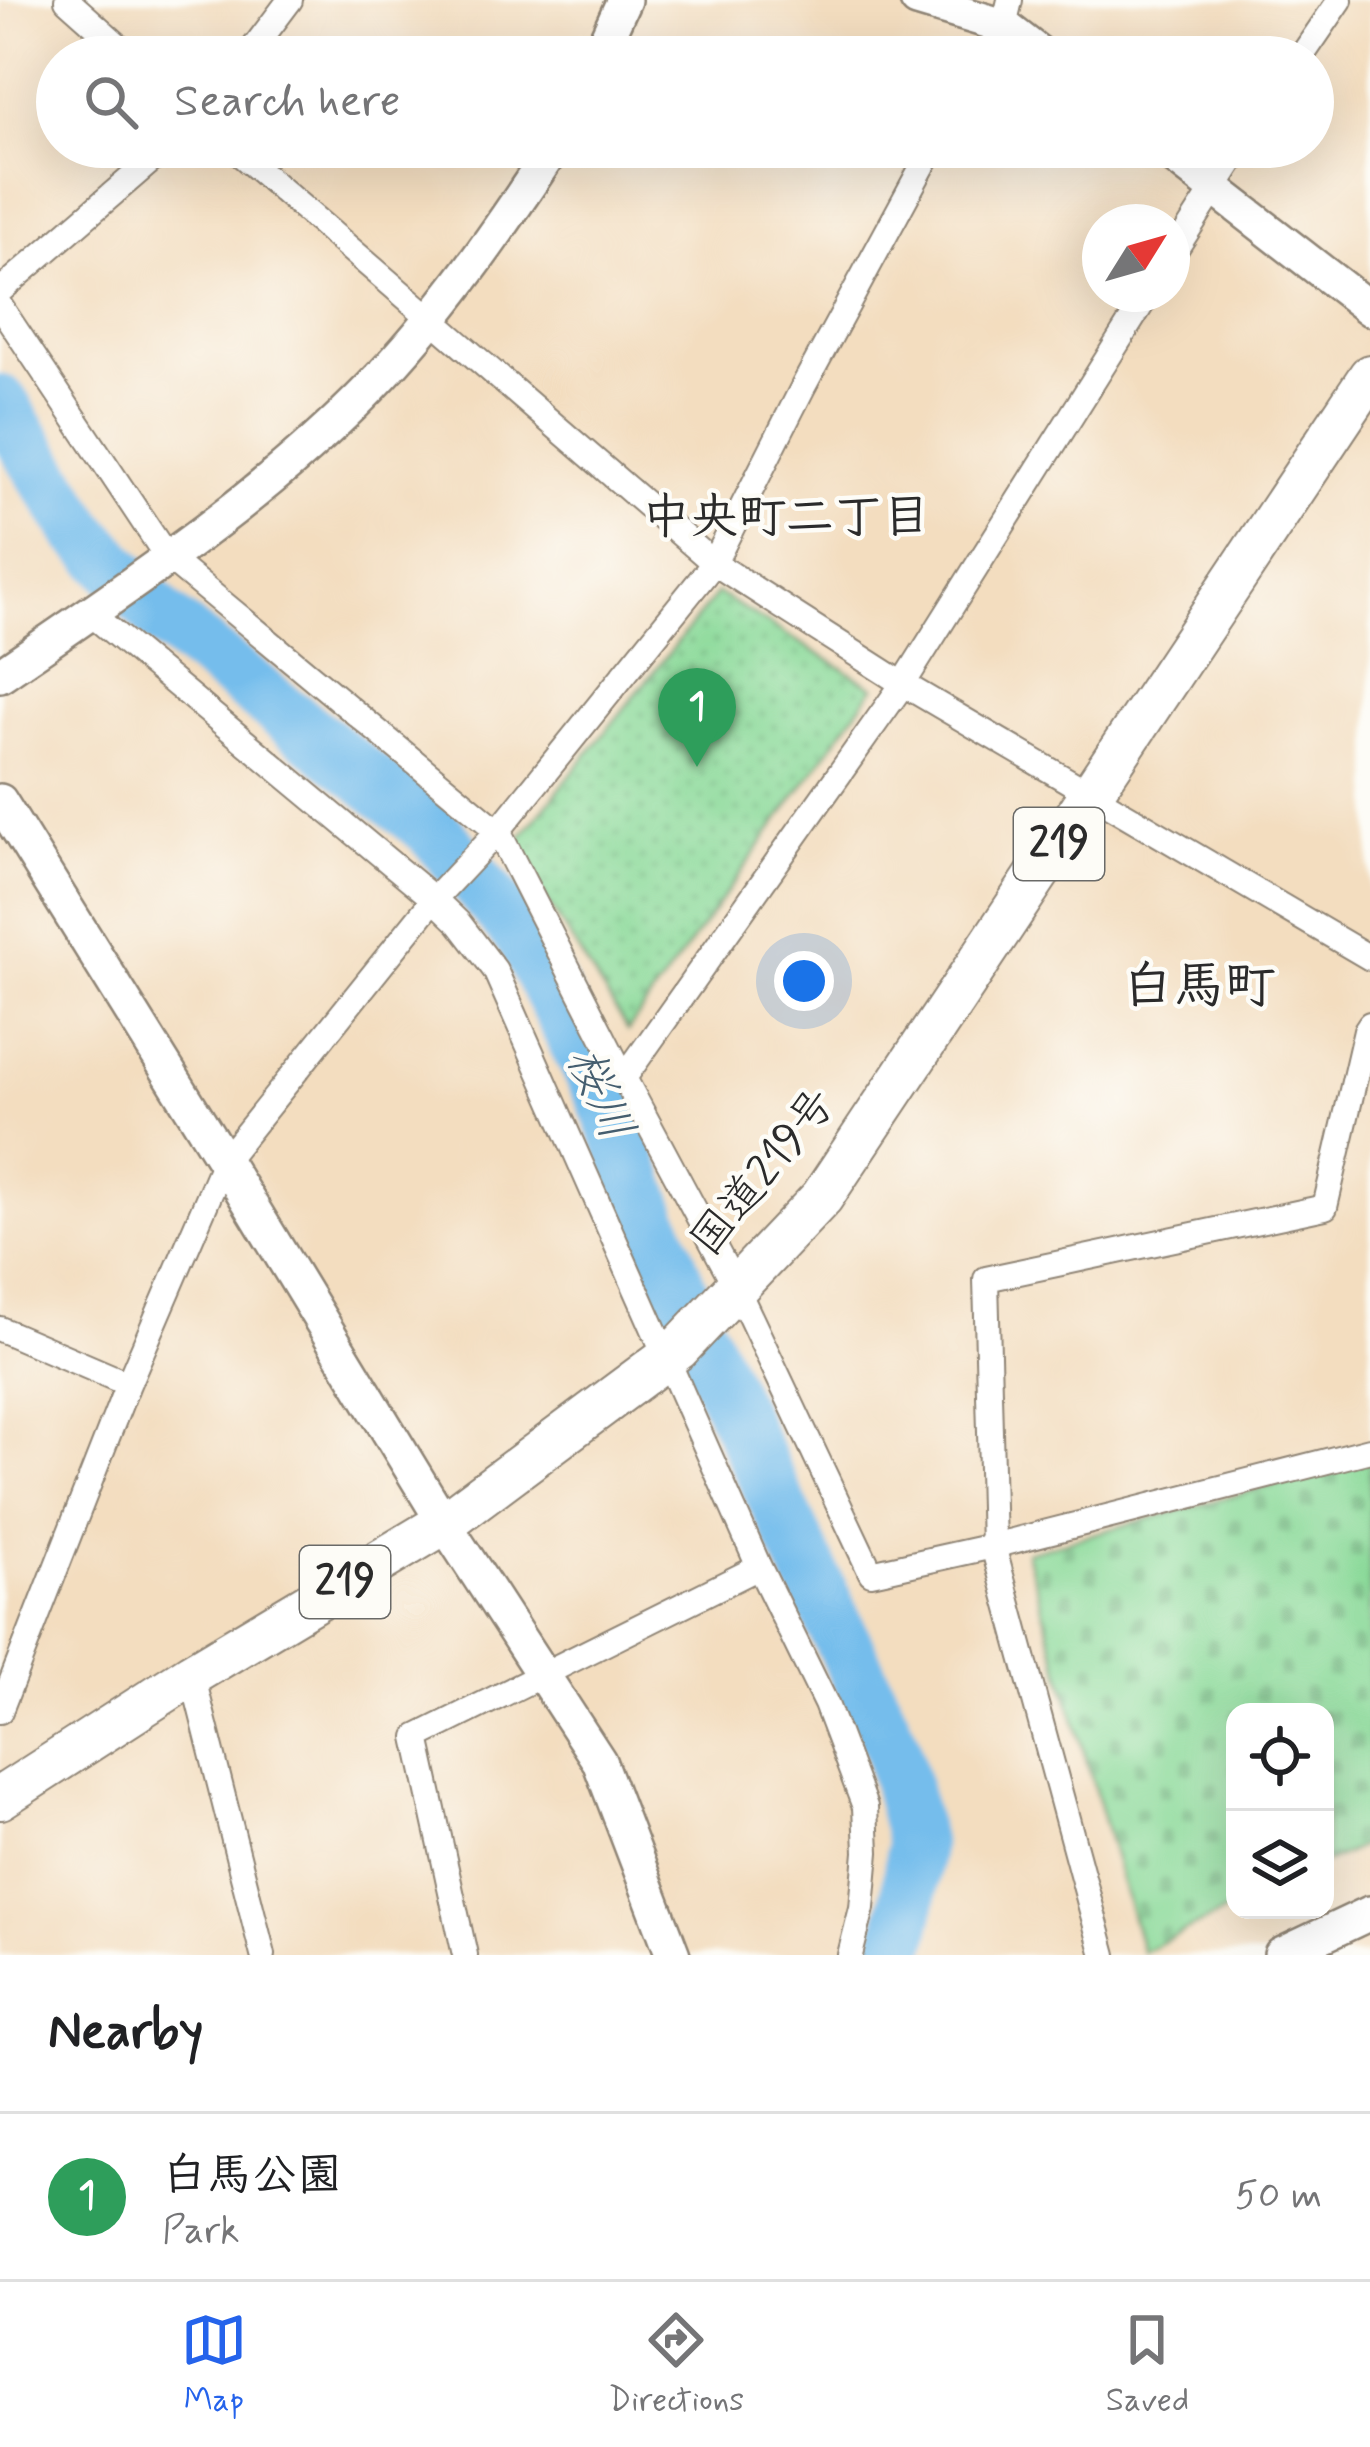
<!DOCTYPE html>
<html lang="en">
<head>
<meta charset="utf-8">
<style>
	body { margin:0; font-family:Mynerve,"Klee One",sans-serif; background:#f2f2f2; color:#202124 }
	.controls { position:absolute; right:36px; bottom:36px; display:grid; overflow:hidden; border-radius:24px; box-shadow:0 12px 48px #0002 }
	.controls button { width:108px; height:108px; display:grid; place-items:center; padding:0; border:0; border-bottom:3px solid #e0e0e0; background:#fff; color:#202124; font:60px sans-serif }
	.compass { position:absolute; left:1082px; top:204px; width:108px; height:108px; border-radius:50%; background:#fff; box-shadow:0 12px 48px #0002; rotate:53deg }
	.you { position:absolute; left:804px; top:981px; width:42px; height:42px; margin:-30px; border:9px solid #fff; border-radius:50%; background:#1a73e8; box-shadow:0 0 0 18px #1a73e833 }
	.badge { display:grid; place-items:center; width:78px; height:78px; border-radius:50%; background:#2563eb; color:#fff; font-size:39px; font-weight:700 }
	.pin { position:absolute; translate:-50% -99px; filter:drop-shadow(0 3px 6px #0008) }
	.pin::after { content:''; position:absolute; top:63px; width:42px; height:36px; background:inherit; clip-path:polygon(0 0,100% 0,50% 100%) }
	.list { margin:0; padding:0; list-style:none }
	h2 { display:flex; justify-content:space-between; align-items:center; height:156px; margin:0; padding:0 48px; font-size:51px }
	h2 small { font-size:39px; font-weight:400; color:#757577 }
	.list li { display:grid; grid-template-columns:78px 1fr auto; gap:36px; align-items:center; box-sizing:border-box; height:168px; padding:0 48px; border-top:3px solid #e0e0e0 }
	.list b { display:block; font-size:45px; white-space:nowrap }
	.list p { margin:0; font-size:39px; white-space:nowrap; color:#757577 }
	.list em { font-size:39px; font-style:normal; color:#757577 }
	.icon { flex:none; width:66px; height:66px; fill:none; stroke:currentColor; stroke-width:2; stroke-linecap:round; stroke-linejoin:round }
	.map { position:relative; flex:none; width:1370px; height:1955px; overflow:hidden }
	.search { position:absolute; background:#fff; box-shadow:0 12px 48px #0002; left:36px; right:36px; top:36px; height:132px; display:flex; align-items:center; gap:30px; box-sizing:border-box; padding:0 42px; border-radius:66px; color:#757577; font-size:45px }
	.sheet { height:324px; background:#fff }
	nav { display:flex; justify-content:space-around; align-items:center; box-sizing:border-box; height:168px; border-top:3px solid #e0e0e0; background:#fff; font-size:33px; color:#757577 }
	nav a { display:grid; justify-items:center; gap:6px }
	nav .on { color:#2563eb }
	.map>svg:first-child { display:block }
	.cemetery { fill:url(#cemetery-stones); stroke:#5a8262; stroke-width:3 }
	.park { fill:url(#park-dots); stroke:#5a8262; stroke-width:3 }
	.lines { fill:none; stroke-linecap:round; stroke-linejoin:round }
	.river { stroke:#74bdec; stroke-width:57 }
	.minor-casing { stroke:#8f8475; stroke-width:28 }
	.tertiary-casing { stroke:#8f8475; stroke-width:38 }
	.trunk-casing { stroke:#8f8475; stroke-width:46 }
	.minor { stroke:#fff; stroke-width:24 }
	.tertiary { stroke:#fff; stroke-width:33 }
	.trunk { stroke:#fff; stroke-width:42 }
	.labels { text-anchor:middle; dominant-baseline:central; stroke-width:9; stroke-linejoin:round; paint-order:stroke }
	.shield { fill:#fdfcf7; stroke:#6a6a68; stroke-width:3 }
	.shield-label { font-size:42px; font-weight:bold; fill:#2b2b2b }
	.street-label { font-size:45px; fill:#2b2b2b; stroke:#fdfcf7 }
	.neighbourhood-label { font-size:48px; font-weight:bold; fill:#2b2b2b; stroke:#fdfcf7 }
	.water-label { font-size:48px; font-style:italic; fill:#455e6f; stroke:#fdfcf7 }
	.quarter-label { font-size:51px; font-weight:bold; fill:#2b2b2b; stroke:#fdfcf7 }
</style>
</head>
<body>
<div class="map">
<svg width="1370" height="1955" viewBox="0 0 1370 1955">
	<defs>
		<pattern id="cemetery-stones" width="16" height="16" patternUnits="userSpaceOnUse" patternTransform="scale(3)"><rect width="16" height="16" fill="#89d998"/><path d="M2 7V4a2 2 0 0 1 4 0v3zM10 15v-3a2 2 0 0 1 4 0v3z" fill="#76ba83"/></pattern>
		<pattern id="park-dots" width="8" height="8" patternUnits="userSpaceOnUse" patternTransform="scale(3)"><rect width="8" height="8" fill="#89d998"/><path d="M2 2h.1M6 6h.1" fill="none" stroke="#76ba83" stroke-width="1.8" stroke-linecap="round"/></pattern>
	</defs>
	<rect width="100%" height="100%" fill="#fdfcf7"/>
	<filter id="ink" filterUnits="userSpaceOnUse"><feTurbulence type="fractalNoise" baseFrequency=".00833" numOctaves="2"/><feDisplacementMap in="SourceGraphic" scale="24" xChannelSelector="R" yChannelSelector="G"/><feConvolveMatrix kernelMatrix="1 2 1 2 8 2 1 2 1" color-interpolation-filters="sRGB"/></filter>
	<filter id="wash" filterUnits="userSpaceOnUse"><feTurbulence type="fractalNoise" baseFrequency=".004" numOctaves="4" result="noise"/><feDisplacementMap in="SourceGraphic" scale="48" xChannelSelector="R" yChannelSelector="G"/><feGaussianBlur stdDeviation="2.7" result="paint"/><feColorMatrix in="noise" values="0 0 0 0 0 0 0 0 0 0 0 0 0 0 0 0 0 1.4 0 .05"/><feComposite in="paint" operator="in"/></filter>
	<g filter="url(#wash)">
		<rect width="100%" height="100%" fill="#f3ddbf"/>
		<path class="cemetery" d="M1370 1459V1842L1325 1863V1712H1235V1907L1142 1952 1026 1552Z"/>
		<path class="park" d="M717 593 874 687 628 1030 513 847Z"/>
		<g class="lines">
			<path class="river" d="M0 403 80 530 161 617 432 829 524 938 603 1094 689 1315 892 1746 915 1843 907 1907 896 1955"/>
		</g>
	</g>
	<g filter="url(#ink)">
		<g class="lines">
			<g class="minor-casing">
				<path id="minor" d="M67 0 131 57
					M247 57 290 0
					M985 57 1004 26 1010 0
					M1301 57 1340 0
					M232 147 714 563 903 684 1370 958
					M1172 255 1241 147
					M0 291 167 147
					M0 306 167 557 498 831 624 1078 737 1289 871 1573 993 1546 1370 1450
					M90 613 434 899 459 923 495 970 759 1567 417 1737 465 1955
					M624 1078 903 684 1148 294
					M0 1329 128 1384
					M759 1567 826 1704 865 1807 867 1852 862 1908 850 1955
					M192 1674 263 1955
					M0 1711 128 1384 224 1161 434 899 498 831 714 563 803 387 933 147
					M1104 1955 993 1546 986 1279 1325 1207 1366 1030 1370 1024"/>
			</g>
			<g class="tertiary-casing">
				<path id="tertiary" d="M917 0 1004 26 1044 57
					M598 57 624 0
					M1161 147 1370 309
					M0 675C128 587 261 500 370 388 441 315 498 232 554 147
					M0 801 224 1161 444 1523 599 1761 673 1955
					M1281 1955 1370 1913"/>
			</g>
			<g class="trunk-casing">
				<path id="trunk" d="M0 1798 192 1674 444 1523 678 1349 822 1197 1370 376"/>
			</g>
			<use href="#minor" class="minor"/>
			<use href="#tertiary" class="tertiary"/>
			<use href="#trunk" class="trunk"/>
		</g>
	</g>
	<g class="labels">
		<g class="shield">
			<rect x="1014" y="808" width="90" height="72" rx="9"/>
			<rect x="300" y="1546" width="90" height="72" rx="9"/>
		</g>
		<g class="shield-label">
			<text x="1059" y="844">219</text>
			<text x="345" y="1582">219</text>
		</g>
		<g class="street-label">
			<text transform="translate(764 1173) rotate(-51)">国道219号</text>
		</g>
		<g class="neighbourhood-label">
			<text x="786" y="518">中央町二丁目</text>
		</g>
		<g class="water-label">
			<text transform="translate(599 1094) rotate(66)">桜川</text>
		</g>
		<g class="quarter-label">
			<text x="1199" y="988">白馬町</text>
		</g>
	</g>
</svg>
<div class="controls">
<button><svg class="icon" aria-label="locate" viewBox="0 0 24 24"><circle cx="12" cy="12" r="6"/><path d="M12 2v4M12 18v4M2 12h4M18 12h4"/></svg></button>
<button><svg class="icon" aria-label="layers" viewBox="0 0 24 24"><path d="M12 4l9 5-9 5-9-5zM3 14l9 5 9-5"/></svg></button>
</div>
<svg class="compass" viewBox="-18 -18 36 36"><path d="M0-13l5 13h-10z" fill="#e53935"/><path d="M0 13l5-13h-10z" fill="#757577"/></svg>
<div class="you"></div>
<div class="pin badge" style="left:697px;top:767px;background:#2e9e5b">1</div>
<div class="search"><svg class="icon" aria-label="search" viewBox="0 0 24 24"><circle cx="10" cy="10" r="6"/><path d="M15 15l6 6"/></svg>Search here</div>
</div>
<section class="sheet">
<h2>Nearby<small></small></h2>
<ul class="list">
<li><span class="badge" style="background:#2e9e5b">1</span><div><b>白馬公園</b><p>Park</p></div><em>50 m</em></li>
</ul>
</section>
<nav>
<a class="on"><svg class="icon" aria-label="map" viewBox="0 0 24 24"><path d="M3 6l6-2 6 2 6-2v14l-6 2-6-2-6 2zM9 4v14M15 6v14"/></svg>Map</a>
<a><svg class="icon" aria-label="directions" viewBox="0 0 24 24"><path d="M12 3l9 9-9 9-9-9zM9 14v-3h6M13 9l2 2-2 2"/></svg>Directions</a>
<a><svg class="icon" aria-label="saved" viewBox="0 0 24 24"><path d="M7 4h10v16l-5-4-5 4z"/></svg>Saved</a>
</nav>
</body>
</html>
